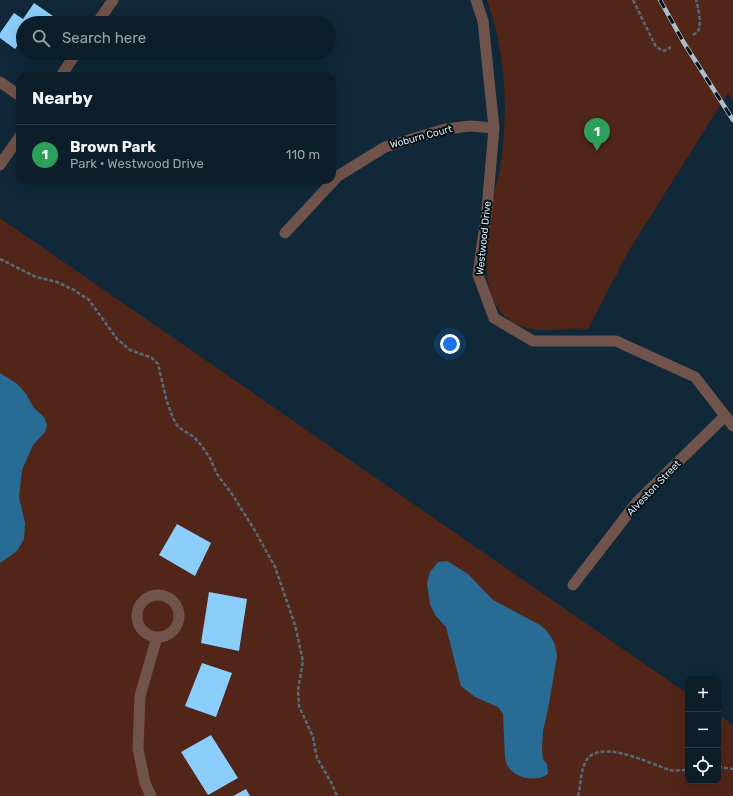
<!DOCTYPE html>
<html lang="en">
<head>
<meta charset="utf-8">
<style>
	body { margin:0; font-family:Rubik,sans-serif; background:#152732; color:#f1f3f6 }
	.controls { position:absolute; right:12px; bottom:12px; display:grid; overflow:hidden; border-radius:8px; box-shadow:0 4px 16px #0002 }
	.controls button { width:36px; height:36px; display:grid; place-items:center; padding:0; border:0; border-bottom:1px solid #2c3c47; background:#0c1e2a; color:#f1f3f6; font:20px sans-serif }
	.you { position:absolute; left:450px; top:344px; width:14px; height:14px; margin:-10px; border:3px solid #fff; border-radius:50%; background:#1a73e8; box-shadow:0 0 0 6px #1a73e833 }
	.badge { display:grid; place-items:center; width:26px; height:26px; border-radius:50%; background:#ea580c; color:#fff; font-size:13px; font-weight:700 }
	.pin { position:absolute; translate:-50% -33px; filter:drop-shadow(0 1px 2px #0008) }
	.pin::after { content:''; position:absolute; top:21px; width:14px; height:12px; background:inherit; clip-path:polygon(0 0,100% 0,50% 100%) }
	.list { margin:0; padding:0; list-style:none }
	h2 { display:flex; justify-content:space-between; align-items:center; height:52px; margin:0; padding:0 16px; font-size:17px }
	h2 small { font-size:13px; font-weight:400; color:#9aa2a8 }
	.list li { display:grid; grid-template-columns:26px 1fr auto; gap:12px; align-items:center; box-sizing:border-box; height:60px; padding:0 16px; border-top:1px solid #2c3c47 }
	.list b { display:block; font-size:15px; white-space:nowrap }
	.list p { margin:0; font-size:13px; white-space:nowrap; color:#9aa2a8 }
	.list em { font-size:13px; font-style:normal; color:#9aa2a8 }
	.icon { flex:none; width:22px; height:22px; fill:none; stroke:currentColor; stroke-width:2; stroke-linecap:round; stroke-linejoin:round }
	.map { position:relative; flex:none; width:733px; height:796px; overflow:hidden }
	.search { position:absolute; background:#0c1e2a; box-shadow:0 4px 16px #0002; left:16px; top:16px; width:320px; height:44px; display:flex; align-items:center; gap:10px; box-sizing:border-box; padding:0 14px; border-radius:22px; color:#9aa2a8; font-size:15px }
	.panel { position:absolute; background:#0c1e2a; box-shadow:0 4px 16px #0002; left:16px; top:72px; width:320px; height:112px; border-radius:12px }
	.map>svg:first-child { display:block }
	.green { fill:#512618 }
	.water { fill:#286c95 }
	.building { fill:#8bcefc }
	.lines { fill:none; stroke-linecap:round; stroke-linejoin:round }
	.path { stroke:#576c7a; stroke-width:2.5; stroke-dasharray:4 2; stroke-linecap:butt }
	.minor { stroke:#70534a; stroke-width:11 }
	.rail-casing { stroke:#aebfcb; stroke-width:4.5 }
	.rail { stroke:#061017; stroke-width:3; stroke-dasharray:9; stroke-linecap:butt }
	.labels { text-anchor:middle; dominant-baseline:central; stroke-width:4; stroke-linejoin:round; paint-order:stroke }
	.street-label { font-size:10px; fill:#d6e5f0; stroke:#061017 }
</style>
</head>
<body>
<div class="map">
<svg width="733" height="796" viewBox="0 0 733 796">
	<rect width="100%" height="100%" fill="#102838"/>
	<path class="green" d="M487 0H733V101L728 93 628 252 588 329C581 329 574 328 567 329 547 330 529 333 511 321 481 302 484 249 489 217 491 203 496 188 499 173 502 160 503 145 504 131 507 87 502 42 487 0Z
		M0 218 688 694V781H718V714L733 725V796H0Z"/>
	<path class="water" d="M0 373 16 383 21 388 26 394 34 408 44 417 47 425 45 432 33 445 22 470 19 497 25 523 24 539 17 551 0 563Z
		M447 561 468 574 493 600 540 625 546 630 551 637 555 645 557 656 548 709 543 731 542 750 543 759 547 764 548 774C534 784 507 777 505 758L503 714 498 707 475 697 461 686 446 627 435 615 430 604 427 583 430 572 438 562Z"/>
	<path class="building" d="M34 3 53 16 48 23H23V48L18 45 15 49 0 38V33L14 13 23 19Z
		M177 524 211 543 195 576 159 555Z
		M209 592 247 599 239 651 201 643Z
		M202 663 232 673 216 717 185 706Z
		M211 735 238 778 208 795 181 752Z
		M246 789 250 796H233Z"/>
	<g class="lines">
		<path class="path" d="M633 0 656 47 664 51 671 47
			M693 35C694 34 697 33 698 31 702 27 698 5 696 0
			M0 259 36 277 57 282 74 290 89 300 117 339 130 350 152 358 158 364 167 402 173 418 178 427 194 437 201 445 210 458 217 474 232 494 254 529 275 567 295 625 303 661 298 690 299 706 313 737 317 758 332 784 337 796
			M718 767 733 769
			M578 796C581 786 580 773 585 763 597 736 650 764 670 770 675 771 682 770 688 770"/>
		<path class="minor" d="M476 0 483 21 494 128 487 209 478 275 494 318 533 341H616L695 377 733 426
			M97 23 113 0
			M61 76 76 53
			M0 82 20 96
			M0 165 20 136
			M285 233 338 176 385 147 445 129 470 126 494 128
			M573 585 637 502 725 416
			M137 616a21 21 0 1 1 42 0a21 21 0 1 1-42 0Z
			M151 796 145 783 138 749 140 696 157 637"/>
		<g class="rail-casing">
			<path id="rail" d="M660 0 684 43 733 120"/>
		</g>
		<use href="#rail" class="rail"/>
	</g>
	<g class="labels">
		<g class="street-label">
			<text transform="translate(421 137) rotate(-15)">Woburn Court</text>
			<text transform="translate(484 238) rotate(-84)">Westwood Drive</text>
			<text transform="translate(654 488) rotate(-46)">Alveston Street</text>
		</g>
	</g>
</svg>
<div class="controls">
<button>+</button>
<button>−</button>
<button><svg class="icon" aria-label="locate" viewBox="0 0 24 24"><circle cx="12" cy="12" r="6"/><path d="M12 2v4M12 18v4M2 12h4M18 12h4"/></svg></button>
</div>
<div class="you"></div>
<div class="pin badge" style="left:597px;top:151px;background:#2e9e5b">1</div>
<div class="search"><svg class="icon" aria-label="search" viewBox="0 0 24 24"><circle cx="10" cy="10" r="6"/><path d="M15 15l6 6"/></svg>Search here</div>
<section class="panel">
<h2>Nearby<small></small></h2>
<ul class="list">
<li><span class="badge" style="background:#2e9e5b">1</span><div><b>Brown Park</b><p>Park · Westwood Drive</p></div><em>110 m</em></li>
</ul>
</section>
</div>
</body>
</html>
